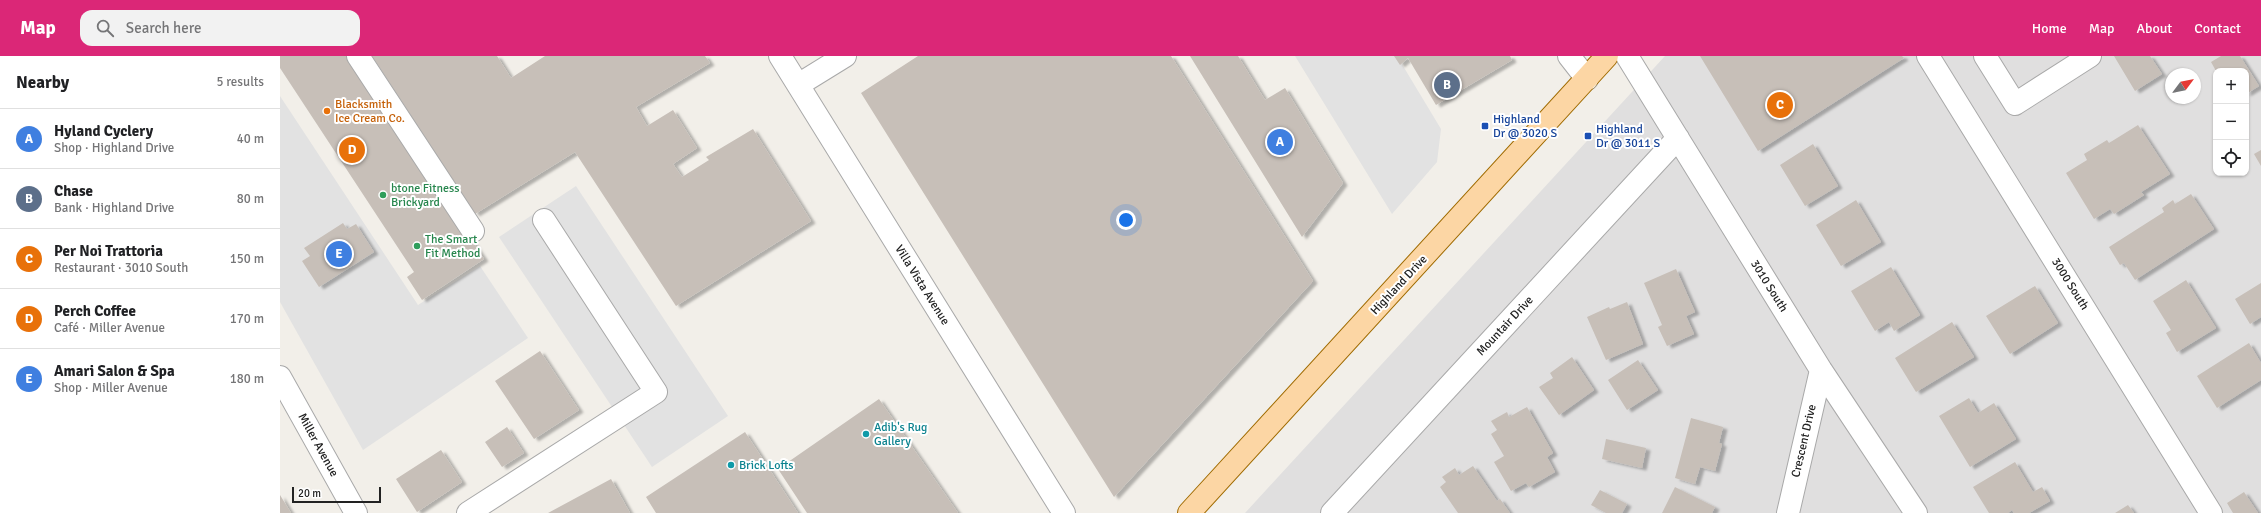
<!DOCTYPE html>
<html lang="en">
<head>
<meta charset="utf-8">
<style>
	body { margin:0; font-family:Signika,sans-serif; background:#f2f2f2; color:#202124 }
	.controls { position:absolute; right:12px; top:12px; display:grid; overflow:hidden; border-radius:8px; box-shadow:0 1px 3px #0004 }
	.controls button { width:36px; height:36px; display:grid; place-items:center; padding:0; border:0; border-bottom:1px solid #e0e0e0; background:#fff; color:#202124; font:20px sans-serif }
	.compass { position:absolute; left:1885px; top:12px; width:36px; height:36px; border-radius:50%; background:#fff; box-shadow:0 1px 3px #0004; rotate:58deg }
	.scale { position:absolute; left:12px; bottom:10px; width:89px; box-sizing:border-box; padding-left:4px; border:2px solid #222; border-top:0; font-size:11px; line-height:14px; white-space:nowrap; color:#222; -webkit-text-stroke:3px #fff; paint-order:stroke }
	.you { position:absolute; left:846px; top:164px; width:14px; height:14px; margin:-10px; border:3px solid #fff; border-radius:50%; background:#1a73e8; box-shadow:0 0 0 6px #1a73e833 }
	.badge { display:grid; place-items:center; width:26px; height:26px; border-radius:50%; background:#db2777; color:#fff; font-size:13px; font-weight:700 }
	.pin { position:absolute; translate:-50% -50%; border:2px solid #fff; box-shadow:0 1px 4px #0006 }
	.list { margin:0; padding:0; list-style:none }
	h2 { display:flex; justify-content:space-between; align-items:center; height:52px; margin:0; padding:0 16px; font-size:17px }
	h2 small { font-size:13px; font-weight:400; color:#757577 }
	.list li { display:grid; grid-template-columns:26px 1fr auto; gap:12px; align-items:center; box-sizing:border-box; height:60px; padding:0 16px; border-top:1px solid #e0e0e0 }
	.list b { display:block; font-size:15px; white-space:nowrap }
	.list p { margin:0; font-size:13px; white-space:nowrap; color:#757577 }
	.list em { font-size:13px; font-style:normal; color:#757577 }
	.icon { flex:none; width:22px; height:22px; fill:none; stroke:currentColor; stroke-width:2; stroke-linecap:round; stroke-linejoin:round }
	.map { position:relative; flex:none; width:1981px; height:457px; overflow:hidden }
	header { display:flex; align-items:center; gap:24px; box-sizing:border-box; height:56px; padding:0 20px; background:#db2777; color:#fff }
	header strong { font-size:19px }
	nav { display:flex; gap:22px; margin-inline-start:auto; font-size:14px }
	.search { width:280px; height:36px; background:#f2f2f2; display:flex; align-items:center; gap:10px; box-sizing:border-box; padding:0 14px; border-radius:12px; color:#757577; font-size:15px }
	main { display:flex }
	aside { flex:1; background:#fff }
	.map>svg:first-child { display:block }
	.residential { fill:#e0dfdf; fill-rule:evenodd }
	.parking { fill:#e2e2e2 }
	.building { fill:#c7bfb8; filter:url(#shadow) }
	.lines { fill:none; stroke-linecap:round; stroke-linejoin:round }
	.minor-casing { stroke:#a9a9a9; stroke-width:24 }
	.major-casing { stroke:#a06b00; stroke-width:24 }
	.minor { stroke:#fff; stroke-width:22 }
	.major { stroke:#fcd6a4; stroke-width:22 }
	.food-dot { fill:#e8710a; stroke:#fff; stroke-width:1.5 }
	.transit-dot { fill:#1a4fb4; stroke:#fff; stroke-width:1.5 }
	.leisure-dot { fill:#2e9e5b; stroke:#fff; stroke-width:1.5 }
	.culture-dot { fill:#0f9aa8; stroke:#fff; stroke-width:1.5 }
	.labels { text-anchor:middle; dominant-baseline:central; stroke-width:4; stroke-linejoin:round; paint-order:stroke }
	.food-label { font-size:12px; fill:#c56008; stroke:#fff; text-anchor:start }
	.transit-label { font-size:12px; fill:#164399; stroke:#fff; text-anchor:start }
	.leisure-label { font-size:12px; fill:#27864d; stroke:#fff; text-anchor:start }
	.street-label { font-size:12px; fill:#222; stroke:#fff }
	.culture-label { font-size:12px; fill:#0d838f; stroke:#fff; text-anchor:start }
</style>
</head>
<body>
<header>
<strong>Map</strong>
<div class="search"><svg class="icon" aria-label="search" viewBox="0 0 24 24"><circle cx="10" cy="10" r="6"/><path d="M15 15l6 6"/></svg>Search here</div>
<nav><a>Home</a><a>Map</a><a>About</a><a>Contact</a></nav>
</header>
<main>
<aside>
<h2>Nearby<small>5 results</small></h2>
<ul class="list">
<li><span class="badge" style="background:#3f7fe0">A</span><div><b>Hyland Cyclery</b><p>Shop · Highland Drive</p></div><em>40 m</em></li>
<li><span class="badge" style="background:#5c6f8a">B</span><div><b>Chase</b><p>Bank · Highland Drive</p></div><em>80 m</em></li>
<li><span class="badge" style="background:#e8710a">C</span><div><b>Per Noi Trattoria</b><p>Restaurant · 3010 South</p></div><em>150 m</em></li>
<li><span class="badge" style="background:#e8710a">D</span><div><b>Perch Coffee</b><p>Café · Miller Avenue</p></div><em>170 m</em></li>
<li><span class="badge" style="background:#3f7fe0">E</span><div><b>Amari Salon &amp; Spa</b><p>Shop · Miller Avenue</p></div><em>180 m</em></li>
</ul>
</aside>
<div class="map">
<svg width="1981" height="457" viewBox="0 0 1981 457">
	<defs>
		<filter id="shadow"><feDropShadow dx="4.5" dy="2.5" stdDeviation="1" flood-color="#0004"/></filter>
	</defs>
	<rect width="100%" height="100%" fill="#f2efe9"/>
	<path class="residential" d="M1385 0H1981V457H965ZM1936 15H1966V117H1936ZM1891 18H1915V42H1891Z"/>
	<path class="parking" d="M1015 0H1117L1161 73 1157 106 1112 158Z
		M0 40 138 249 200 210 248 282 83 394 0 246Z
		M296 130 448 360 372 411 219 181Z"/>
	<path class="building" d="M0 0H71L204 203 142 244 127 221 134 216 0 12Z
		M92 0H217L231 22 265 0H425L430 7 356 51 367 70 393 54 417 92 393 108 402 121 429 104 426 101 473 73 531 165 396 250 295 96 195 158Z
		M638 0H891L1033 225 834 441 581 37Z
		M910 0H958L985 44 1005 32 1063 127 1022 181Z
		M1114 0H1230L1232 4 1156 49 1128 2 1120 9Z
		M1420 0H1622L1624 2 1478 95Z
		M1834 0H1870L1882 18 1855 35Z
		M1941 0H1960L1979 30 1966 38V15H1936L1931 6Z
		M1858 69 1890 118 1861 136 1864 139 1834 158 1830 153 1814 163 1786 117 1807 104 1804 98 1827 84 1829 87Z
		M1533 88 1558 130 1525 150 1500 109Z
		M1981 94V110L1974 98Z
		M1911 138 1934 173 1855 224 1844 207 1840 209 1829 191 1884 156 1882 152 1893 144 1895 148Z
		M1576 144 1601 186 1561 210 1536 169Z
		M63 167 67 173 76 168 94 196 39 231 22 205 30 200 24 192Z
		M1611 211 1640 259 1614 275 1609 266 1595 275 1571 235Z
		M1396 213 1415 256 1406 260 1414 278 1387 290 1378 271 1382 269 1364 227Z
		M1906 224 1936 272 1897 296 1886 277 1891 274 1873 245Z
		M1981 227V261L1970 268 1955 243Z
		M1755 230 1778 267 1730 298 1706 260Z
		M1347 246 1363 288 1326 304 1307 261 1329 251 1330 253Z
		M1672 266 1694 301 1636 336 1615 302Z
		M1969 287 1981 307V324L1937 352 1917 320Z
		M260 295 299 354 254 383 215 325Z
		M1292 301 1314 334 1279 359 1259 331 1273 322 1270 317Z
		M1358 304 1378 334 1347 354 1328 324Z
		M1689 342 1698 357 1714 347 1736 383 1690 411 1659 360Z
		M599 343 678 457H527L498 413Z
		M1247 351 1273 397 1267 401 1275 416 1249 431 1246 427 1231 435 1214 406 1224 400 1211 378 1217 374 1211 365 1227 356 1229 361Z
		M1411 362 1443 371 1439 387 1442 388 1435 415 1420 411 1415 428 1395 422Z
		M227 371 244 397 222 411 205 386Z
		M465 376 518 457H376L366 441Z
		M1326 383 1366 392 1362 412 1322 403Z
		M161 394 182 426 137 456 116 423Z
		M1735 406 1753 436 1762 431 1770 445 1749 457H1734L1732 454 1728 457H1709L1693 431Z
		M1193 410 1217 445 1220 443 1230 457H1178L1160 431 1166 426 1162 421 1175 412 1179 419Z
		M331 423 350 457H268Z
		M1395 431 1435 451 1432 457H1382Z
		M1320 434 1347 448 1342 457H1326L1311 449Z
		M1964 436 1978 457H1953L1947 447Z
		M0 439 11 457H0Z
		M1848 449 1854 457H1835Z"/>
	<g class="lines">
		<g class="minor-casing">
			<path id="minor" d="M78 0 193 175
				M500 0 784 457
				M1289 0 1307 23
				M1347 0 1541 314 1636 457
				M1648 0 1931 457
				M1705 0 1735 48 1810 0
				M518 29 565 0
				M0 321 76 457
				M188 457 376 336 264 164
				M1052 457 1398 82
				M1508 457 1541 314"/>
		</g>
		<g class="major-casing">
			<path id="major" d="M909 457 1327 0"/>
		</g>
		<use href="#minor" class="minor"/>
		<use href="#major" class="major"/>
	</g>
	<circle class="food-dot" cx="47" cy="55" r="4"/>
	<g class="transit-dot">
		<rect x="1201" y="66" width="8" height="8" rx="2"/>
		<rect x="1304" y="76" width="8" height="8" rx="2"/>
	</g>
	<g class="leisure-dot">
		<circle cx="103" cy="139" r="4"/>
		<circle cx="137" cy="190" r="4"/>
	</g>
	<g class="culture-dot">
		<circle cx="586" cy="378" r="4"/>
		<circle cx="451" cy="409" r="4"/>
	</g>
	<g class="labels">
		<g class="food-label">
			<text x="55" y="48">Blacksmith<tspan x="55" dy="14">Ice Cream Co.</tspan></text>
		</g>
		<g class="transit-label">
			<text x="1213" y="63">Highland<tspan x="1213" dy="14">Dr @ 3020 S</tspan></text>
			<text x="1316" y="73">Highland<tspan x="1316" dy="14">Dr @ 3011 S</tspan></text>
		</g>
		<g class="leisure-label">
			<text x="111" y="132">btone Fitness<tspan x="111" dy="14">Brickyard</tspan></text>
			<text x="145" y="183">The Smart<tspan x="145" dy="14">Fit Method</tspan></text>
		</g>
		<g class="street-label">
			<text transform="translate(1790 228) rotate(58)">3000 South</text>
			<text transform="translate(642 229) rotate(58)">Villa Vista Avenue</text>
			<text transform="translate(1119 229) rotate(-47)">Highland Drive</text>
			<text transform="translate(1489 230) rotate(58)">3010 South</text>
			<text transform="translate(1225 270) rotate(-47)">Mountair Drive</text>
			<text transform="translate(1524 385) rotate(-77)">Crescent Drive</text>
			<text transform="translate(38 389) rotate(61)">Miller Avenue</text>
		</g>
		<g class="culture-label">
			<text x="594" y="371">Adib's Rug<tspan x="594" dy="14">Gallery</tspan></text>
			<text x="459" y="409">Brick Lofts</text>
		</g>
	</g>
</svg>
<div class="controls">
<button>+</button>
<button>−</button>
<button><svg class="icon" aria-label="locate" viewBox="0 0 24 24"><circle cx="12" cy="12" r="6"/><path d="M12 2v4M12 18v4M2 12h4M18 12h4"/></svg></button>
</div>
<svg class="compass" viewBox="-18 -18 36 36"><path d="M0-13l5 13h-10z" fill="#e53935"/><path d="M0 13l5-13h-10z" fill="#757577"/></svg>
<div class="scale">20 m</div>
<div class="you"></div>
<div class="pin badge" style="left:1000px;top:86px;background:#3f7fe0">A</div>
<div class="pin badge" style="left:1167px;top:29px;background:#5c6f8a">B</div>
<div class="pin badge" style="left:1500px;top:49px;background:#e8710a">C</div>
<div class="pin badge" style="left:72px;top:94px;background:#e8710a">D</div>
<div class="pin badge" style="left:59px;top:198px;background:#3f7fe0">E</div>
</div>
</main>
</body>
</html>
